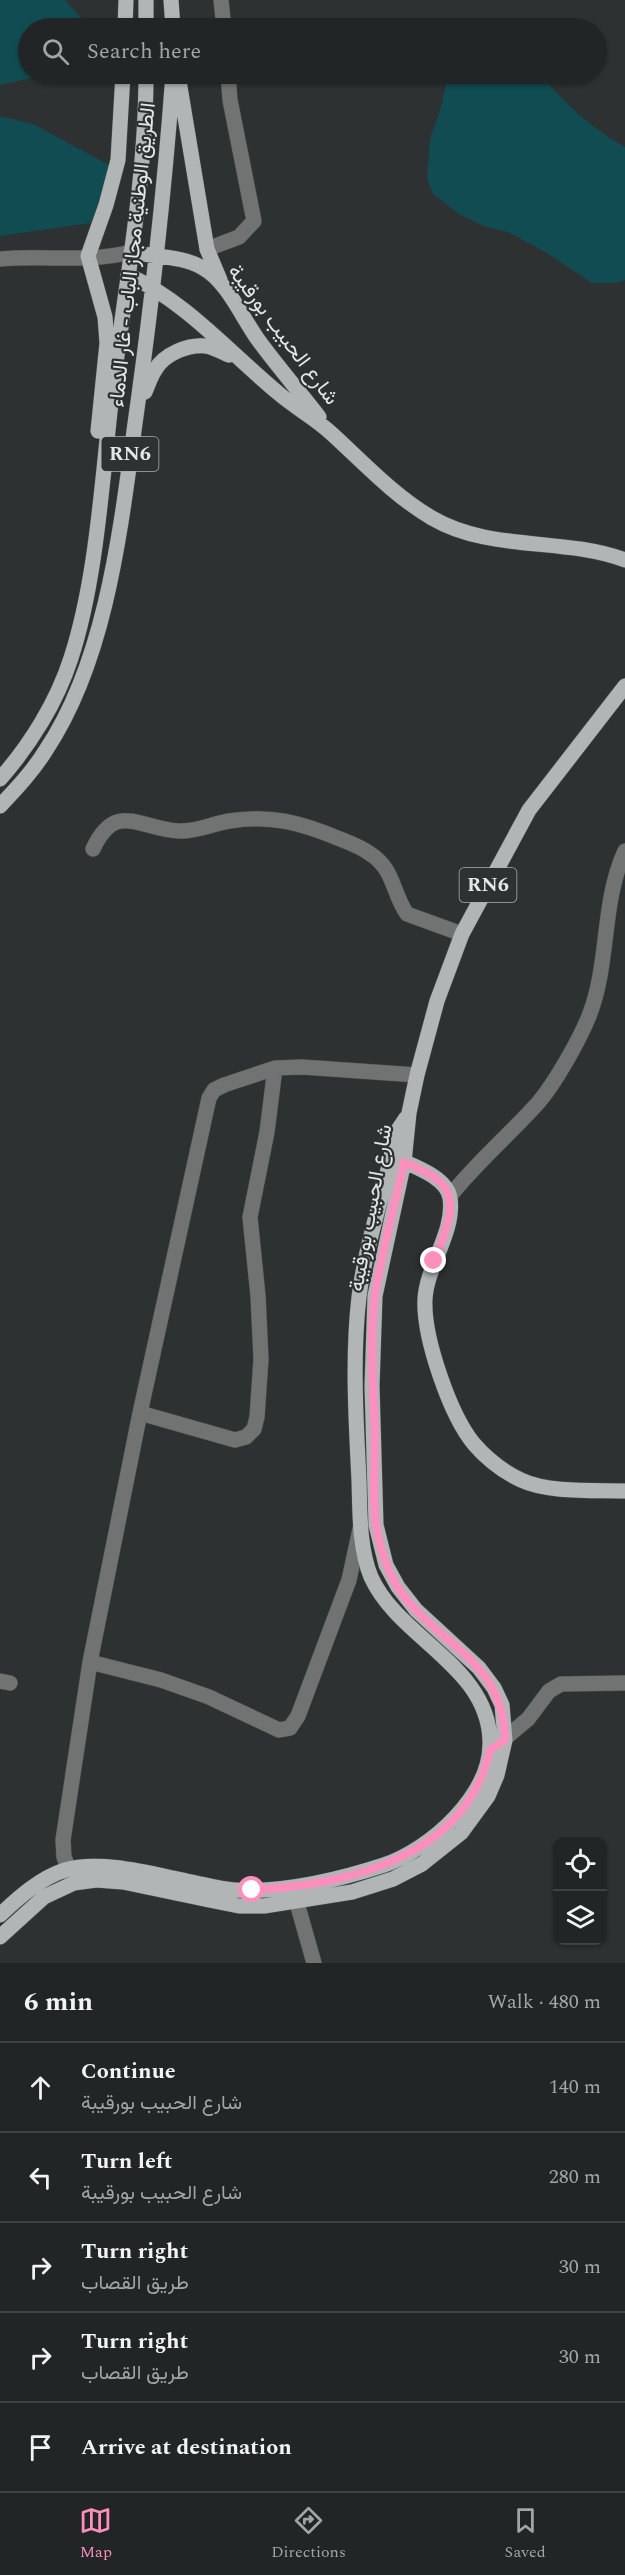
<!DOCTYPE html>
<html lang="en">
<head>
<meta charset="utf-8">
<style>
	body { margin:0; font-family:Spectral,Vazirmatn,serif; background:#2a2d2d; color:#f1f3f6 }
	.controls { position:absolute; right:18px; bottom:18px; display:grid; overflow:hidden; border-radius:12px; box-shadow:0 2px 4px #0004 }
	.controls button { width:54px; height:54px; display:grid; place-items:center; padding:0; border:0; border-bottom:2px solid #3f4242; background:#222525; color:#f1f3f6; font:30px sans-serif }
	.stop { position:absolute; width:18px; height:18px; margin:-14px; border:4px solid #fd8ebe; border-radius:50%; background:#fff }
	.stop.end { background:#fd8ebe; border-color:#fff; box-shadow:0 2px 6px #0008 }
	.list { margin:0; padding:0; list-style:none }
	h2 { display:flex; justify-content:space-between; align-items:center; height:78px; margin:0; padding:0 24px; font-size:26px }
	h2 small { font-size:20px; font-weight:400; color:#a2a5a7 }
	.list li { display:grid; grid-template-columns:39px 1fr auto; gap:18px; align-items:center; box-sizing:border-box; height:90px; padding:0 24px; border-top:2px solid #3f4242 }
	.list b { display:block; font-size:22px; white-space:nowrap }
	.list p { margin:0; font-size:20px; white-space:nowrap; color:#a2a5a7 }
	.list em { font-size:20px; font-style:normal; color:#a2a5a7 }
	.icon { flex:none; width:33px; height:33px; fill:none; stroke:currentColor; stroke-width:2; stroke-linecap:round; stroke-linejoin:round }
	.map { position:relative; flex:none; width:625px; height:1963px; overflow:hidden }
	.search { position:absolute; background:#222525; box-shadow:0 2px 4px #0004; left:18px; right:18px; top:18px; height:66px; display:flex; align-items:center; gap:15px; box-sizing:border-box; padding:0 21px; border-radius:33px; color:#a2a5a7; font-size:22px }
	.sheet { height:528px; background:#222525 }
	nav { display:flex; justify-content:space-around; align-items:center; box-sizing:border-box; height:84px; border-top:2px solid #3f4242; background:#222525; font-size:16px; color:#a2a5a7 }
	nav a { display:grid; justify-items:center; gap:3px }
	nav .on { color:#fd8ebe }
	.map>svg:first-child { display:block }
	.green { fill:#104c51 }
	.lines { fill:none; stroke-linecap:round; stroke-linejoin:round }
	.minor-casing { stroke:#4a4e4e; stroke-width:16 }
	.major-casing { stroke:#4a4e4e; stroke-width:16 }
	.minor { stroke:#717373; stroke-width:15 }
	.major { stroke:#b1b5b6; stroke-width:15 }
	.route { stroke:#fd8ebe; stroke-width:8 }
	.labels { text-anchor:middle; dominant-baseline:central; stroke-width:4.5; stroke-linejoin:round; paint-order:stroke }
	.shield { fill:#2d3131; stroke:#adb0b0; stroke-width:1.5 }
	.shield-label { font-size:20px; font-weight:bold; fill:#e4e7e7 }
	.street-label { font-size:21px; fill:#e4e7e7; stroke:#2d3131 }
</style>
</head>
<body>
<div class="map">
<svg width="625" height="1963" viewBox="0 0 625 1963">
	<rect width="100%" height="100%" fill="#2d3131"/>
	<path class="green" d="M0 0H65L90 28H28V74H50L0 85Z
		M460 74H541C563 103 593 129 625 147V280L616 283H592L547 253 510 233 483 226 459 214 433 194 427 179 430 139 440 111 446 85Z
		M0 116 33 124 111 166 91 223 0 236Z"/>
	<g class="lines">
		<g class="minor-casing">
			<path id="minor" d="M221 0 224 28
				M207 249 239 237 254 221 230 100 228 74
				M0 259C43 255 89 263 131 252
				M93 849C116 800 139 829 179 831 196 832 212 824 229 821 270 814 302 823 340 839 350 843 361 847 369 853 395 869 392 893 407 914L462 934
				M450 1196C476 1163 509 1135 538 1103 555 1083 579 1041 589 1016 610 963 601 903 625 851
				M140 1413 235 1440 246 1437 254 1429 257 1417 261 1359 258 1296 250 1217 267 1132 275 1068
				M90 1662 161 1680 209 1697 279 1730 290 1728 298 1716 349 1580 360 1529
				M0 1681 10 1683
				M497 1745 528 1719 549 1691 561 1684 625 1683
				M73 1880 64 1857 63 1840 90 1662 140 1413 209 1098 214 1090 224 1085 275 1068 302 1067 417 1075
				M293 1889 314 1963"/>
		</g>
		<g class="major-casing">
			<path id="major" d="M146 0V28
				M171 0 173 28
				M125 28 126 0
				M179 81 207 249 220 280
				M131 252C154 257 183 256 203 268 228 282 242 318 259 341 278 367 299 391 319 417
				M128 275C185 301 229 352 277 392 294 407 315 418 331 433 364 463 393 495 432 518 490 552 563 537 625 560
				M145 392C148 385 151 376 155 370 164 354 188 344 206 346 213 347 222 352 229 355
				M98 431 107 343 105 317 88 256 106 205 118 160 123 74
				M0 779C30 745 57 702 71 658 97 578 102 478 112 394 125 288 146 181 146 74
				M0 806C17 788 33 771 46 750 110 654 122 514 138 402 153 293 165 184 173 74
				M396 1158C413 1166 447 1177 450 1198 455 1232 427 1265 425 1299 423 1337 450 1415 474 1444 487 1459 504 1472 521 1480 548 1493 595 1490 625 1491
				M0 1915C18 1898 40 1878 65 1870 102 1859 155 1875 192 1882 206 1885 220 1889 234 1890 283 1893 338 1880 384 1865 431 1849 491 1795 490 1742 489 1666 399 1639 371 1577 359 1548 360 1512 359 1480 356 1420 352 1357 359 1297 365 1247 383 1197 393 1147L398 1130 406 1118
				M0 1937 44 1897 74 1883 96 1880 123 1882 209 1900 239 1906H264L352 1892 393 1879 422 1864 461 1833 488 1796 497 1775 505 1740 502 1705 494 1688 479 1668 416 1610 398 1587 386 1565 376 1525 372 1386 375 1296 404 1162 409 1113 417 1075 437 1001 462 934 529 810 625 686"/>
		</g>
		<use href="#minor" class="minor"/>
		<use href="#major" class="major"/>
	</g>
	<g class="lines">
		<path class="route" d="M252 1890C347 1885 466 1858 490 1750L505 1740C504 1657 434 1645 397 1586 386 1568 380 1547 376 1526 372 1499 375 1468 375 1440 374 1392 369 1343 375 1295 382 1250 395 1206 404 1162 416 1168 433 1174 442 1184 461 1203 442 1240 434 1261"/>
	</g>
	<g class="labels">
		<g class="shield">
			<rect x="101.5" y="437" width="57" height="34" rx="4.5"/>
			<rect x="459.5" y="868" width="57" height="34" rx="4.5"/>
		</g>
		<g class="shield-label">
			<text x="130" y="454">RN6</text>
			<text x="488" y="885">RN6</text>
		</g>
		<g class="street-label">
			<text transform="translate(133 255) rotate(-84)">الطريق الوطنية مجاز الباب - غار الدماء</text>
			<text transform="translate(283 335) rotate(53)">شارع الحبيب بورقيبة</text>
			<text transform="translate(371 1208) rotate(-80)">شارع الحبيب بورقيبة</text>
		</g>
	</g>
</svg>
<div class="controls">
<button><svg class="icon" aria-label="locate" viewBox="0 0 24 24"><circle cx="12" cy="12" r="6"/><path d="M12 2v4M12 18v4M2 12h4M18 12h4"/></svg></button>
<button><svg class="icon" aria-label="layers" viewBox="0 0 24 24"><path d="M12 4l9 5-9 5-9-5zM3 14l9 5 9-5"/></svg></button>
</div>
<div class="stop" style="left:252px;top:1890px"></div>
<div class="stop end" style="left:434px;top:1261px"></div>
<div class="search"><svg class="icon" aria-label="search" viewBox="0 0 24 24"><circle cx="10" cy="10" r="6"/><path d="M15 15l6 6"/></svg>Search here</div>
</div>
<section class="sheet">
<h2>6 min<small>Walk · 480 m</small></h2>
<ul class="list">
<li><svg class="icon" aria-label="ahead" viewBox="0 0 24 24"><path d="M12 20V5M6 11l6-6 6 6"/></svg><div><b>Continue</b><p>شارع الحبيب بورقيبة</p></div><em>140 m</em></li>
<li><svg class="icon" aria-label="left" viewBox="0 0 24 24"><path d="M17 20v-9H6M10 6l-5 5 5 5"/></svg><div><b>Turn left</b><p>شارع الحبيب بورقيبة</p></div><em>280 m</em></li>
<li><svg class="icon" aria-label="right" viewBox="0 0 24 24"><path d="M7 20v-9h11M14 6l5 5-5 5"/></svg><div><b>Turn right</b><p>طريق القصاب</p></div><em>30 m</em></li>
<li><svg class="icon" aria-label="right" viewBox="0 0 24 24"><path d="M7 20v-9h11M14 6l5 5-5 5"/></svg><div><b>Turn right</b><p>طريق القصاب</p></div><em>30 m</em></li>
<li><svg class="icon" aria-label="arrive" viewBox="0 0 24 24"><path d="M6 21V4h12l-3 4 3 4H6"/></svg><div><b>Arrive at destination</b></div></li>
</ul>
</section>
<nav>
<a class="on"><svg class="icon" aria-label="map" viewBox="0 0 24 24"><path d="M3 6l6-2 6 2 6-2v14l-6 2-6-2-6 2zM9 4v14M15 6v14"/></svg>Map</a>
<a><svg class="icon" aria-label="directions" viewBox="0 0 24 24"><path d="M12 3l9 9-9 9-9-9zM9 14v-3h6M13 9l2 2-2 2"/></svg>Directions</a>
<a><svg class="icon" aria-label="saved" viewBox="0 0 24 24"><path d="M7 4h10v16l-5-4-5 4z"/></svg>Saved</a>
</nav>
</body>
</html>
